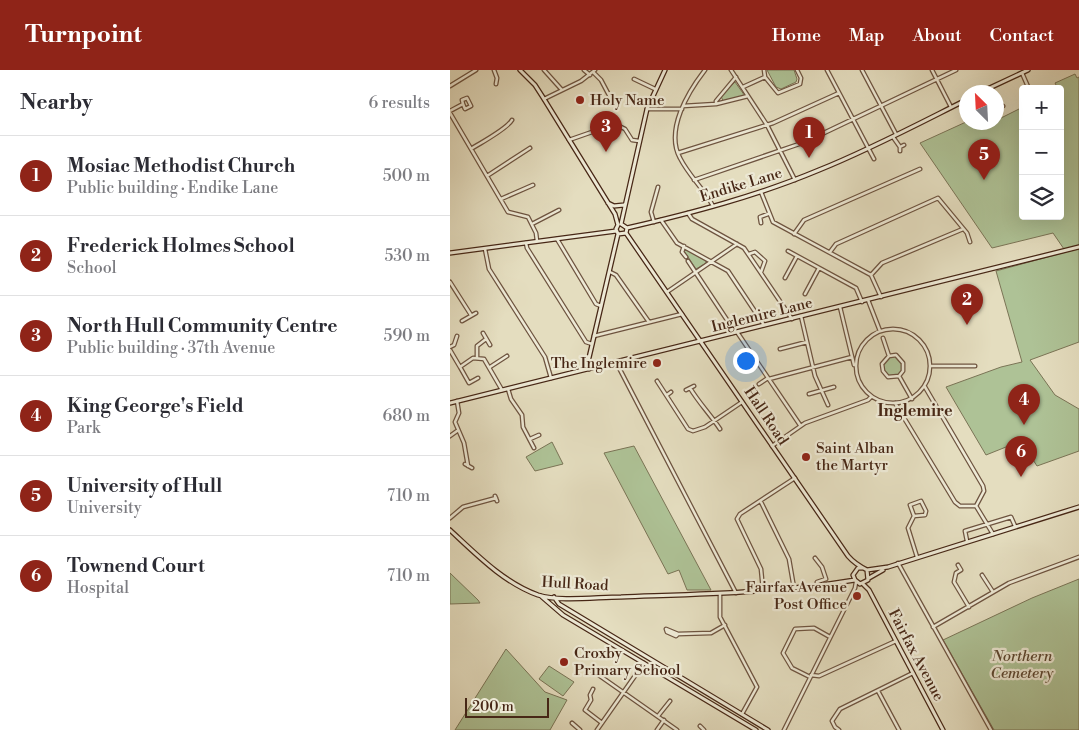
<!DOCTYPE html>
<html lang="en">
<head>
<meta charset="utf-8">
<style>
	body { margin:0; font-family:"Libre Bodoni",serif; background:#f2f2f3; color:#2b2b33 }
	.controls { position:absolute; right:15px; top:15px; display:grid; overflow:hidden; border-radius:5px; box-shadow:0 5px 20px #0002 }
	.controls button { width:45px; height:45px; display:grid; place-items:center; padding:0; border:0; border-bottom:1px solid #e1e1e2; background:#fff; color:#2b2b33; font:25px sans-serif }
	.compass { position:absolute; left:509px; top:15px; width:45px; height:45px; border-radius:50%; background:#fff; box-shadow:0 5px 20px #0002; rotate:336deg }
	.scale { position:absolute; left:15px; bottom:12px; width:84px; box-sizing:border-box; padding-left:5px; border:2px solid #472716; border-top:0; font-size:14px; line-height:18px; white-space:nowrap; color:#472716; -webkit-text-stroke:4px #ede9d5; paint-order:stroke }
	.you { position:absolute; left:295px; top:290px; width:18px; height:18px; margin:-12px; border:4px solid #fff; border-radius:50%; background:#1a73e8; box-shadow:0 0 0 8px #1a73e833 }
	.badge { display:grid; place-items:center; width:32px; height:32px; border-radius:50%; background:#8f2418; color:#fff; font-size:16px; font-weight:700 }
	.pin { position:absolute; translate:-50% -41px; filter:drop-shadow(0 1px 2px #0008) }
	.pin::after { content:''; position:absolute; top:26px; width:18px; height:15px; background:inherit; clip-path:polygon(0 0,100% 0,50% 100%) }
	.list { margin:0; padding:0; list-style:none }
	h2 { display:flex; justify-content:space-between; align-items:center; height:65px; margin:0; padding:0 20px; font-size:21px }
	h2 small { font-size:16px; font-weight:400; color:#7c7c81 }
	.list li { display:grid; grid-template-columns:32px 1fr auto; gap:15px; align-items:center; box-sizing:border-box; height:80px; padding:0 20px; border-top:1px solid #e1e1e2 }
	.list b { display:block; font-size:19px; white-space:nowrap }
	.list p { margin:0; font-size:16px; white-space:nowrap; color:#7c7c81 }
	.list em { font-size:16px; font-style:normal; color:#7c7c81 }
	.icon { flex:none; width:28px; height:28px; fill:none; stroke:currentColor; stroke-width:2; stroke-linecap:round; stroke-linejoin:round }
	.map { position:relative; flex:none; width:629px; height:660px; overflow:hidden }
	header { display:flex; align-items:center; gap:30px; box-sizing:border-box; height:70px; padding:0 25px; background:#8f2418; color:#fff }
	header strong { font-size:24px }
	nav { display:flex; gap:28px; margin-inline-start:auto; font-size:18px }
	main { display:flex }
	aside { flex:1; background:#fff }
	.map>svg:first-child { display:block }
	.green { fill:#aec296; stroke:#7a7456 }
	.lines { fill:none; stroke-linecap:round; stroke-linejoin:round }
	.street-casing { stroke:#6e5440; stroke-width:5 }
	.secondary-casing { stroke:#472716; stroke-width:5.5 }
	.street { stroke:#ede9d5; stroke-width:2.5 }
	.secondary { stroke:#ede9d5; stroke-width:3 }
	.poi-dot { fill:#8f2418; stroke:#ede9d5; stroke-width:2 }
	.labels { text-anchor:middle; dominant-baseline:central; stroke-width:4.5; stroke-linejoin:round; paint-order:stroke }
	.poi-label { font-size:15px; fill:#472716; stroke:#ede9d5; text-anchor:start }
	.street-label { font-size:15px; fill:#472716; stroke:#ede9d5 }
	.park-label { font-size:15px; font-style:italic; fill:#5c4630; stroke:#ede9d5 }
	.neighbourhood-label { font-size:16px; font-weight:bold; fill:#472716; stroke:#ede9d5 }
</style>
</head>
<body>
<header>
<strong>Turnpoint</strong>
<nav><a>Home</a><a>Map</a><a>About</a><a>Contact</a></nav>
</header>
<main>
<aside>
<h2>Nearby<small>6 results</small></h2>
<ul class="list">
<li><span class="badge">1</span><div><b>Mosiac Methodist Church</b><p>Public building · Endike Lane</p></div><em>500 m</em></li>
<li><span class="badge">2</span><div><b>Frederick Holmes School</b><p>School</p></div><em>530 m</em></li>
<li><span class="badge">3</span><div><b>North Hull Community Centre</b><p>Public building · 37th Avenue</p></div><em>590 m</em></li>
<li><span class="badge">4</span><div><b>King George's Field</b><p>Park</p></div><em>680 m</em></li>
<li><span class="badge">5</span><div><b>University of Hull</b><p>University</p></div><em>710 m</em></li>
<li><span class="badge">6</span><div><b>Townend Court</b><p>Hospital</p></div><em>710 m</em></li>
</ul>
</aside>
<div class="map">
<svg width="629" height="660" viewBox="0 0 629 660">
	<rect width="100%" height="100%" fill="#e4ddbf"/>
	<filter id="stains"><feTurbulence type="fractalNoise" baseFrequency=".004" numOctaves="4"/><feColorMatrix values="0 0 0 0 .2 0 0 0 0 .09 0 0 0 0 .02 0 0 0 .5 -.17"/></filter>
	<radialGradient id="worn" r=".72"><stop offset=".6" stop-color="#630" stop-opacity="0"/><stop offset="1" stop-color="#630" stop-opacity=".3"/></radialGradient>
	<path class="green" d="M317 0H344L347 9 346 12 331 19 326 17Z
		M625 4 627 8 629 7V272L580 290 605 325 629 339V381L587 396 571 371 536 385 496 317 551 297 572 292 546 201 616 182 603 163 542 178 470 73 516 52 530 53 533 56 546 52 547 50 573 37V146H610V19H608L605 13Z
		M285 12 295 26 273 31 271 26Z
		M237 180 256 191V193L246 199 234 181Z
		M433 296a10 10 0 1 1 20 0a10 10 0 1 1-20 0Z
		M102 372 113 394 85 401 76 387Z
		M184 376 261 520H237L229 500 218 504 154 383Z
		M0 503 28 530 30 533 0 534Z
		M629 509V660H544L493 570 582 528Z
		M56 579 95 622 117 630 100 660H5Z
		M99 596 124 612 113 626 89 609Z"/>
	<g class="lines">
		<g class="street-casing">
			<path id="street" d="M44 0 47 8 46 14
				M94 0 112 20
				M134 0 140 5
				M255 0C238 22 215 60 230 88 239 106 254 119 263 136
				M281 0 317 55 345 110
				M314 0 315 7 328 23 350 14 351 8 347 0
				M377 0 424 89
				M412 0 446 64
				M482 0 501 37
				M144 3 151 10 160 27
				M572 3 579 19
				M184 9 205 19
				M0 16 26 0
				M293 17 315 7
				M591 19 592 18
				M94 29 131 11 145 0
				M266 34V31L286 7
				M233 36 266 34 298 26
				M197 39H232
				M546 39 553 36
				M0 41 13 34 12 30 17 28 21 36 15 39 13 34
				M0 43 58 142 78 147 86 163 87 171
				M443 67 450 77
				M119 70 165 54 175 59 182 70 189 71
				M21 79C32 72 57 59 62 50
				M450 81V77L454 75
				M228 83 323 53 389 23
				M37 106 80 78
				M244 110 355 72 506 0
				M311 122 323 152 421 205 431 227
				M51 129 83 115
				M238 143 242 149 294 178 342 249
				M211 150 227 173 278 201 314 255
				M204 152 201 142 208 117
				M311 153 310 147 318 144
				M82 154 109 140
				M344 164 354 150 470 99
				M107 169 146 234 151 236
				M76 173 77 178 136 272 142 274
				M234 176 232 182 236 187
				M35 179 39 199 95 287 101 308
				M338 181 406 218 412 232
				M380 182 386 174 488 128 517 163 520 172
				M299 184 305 182 315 191 311 202
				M238 191 285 262
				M160 202 166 205 199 252
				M421 205 432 193 513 159
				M335 208 347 186
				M0 212 21 245
				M217 222 287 174
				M355 224 369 198
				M418 230 430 261
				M390 237 404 295
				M351 246 365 306 378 335
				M12 251 26 243
				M406 296a37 37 0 1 1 74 0a37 37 0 1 1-74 0Z
				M287 262 350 355
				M33 263 40 275
				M144 266 232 244
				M433 268 439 286
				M0 277 4 275 7 266
				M330 279 357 272
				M0 280 10 297 23 288 34 289 52 320
				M27 287V276L36 269
				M166 292 286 523
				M480 296H525
				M10 297 19 313 28 308
				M40 297 57 286
				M449 306 453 301V293L446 285 439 286 432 294 433 301 438 307 449 306 462 329
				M319 309 402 287
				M207 311 238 359 243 361 255 357 292 332
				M309 314 318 308
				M475 317 533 416 534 421 526 436
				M240 318C249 333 260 344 270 359
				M58 319 61 329 72 345 73 357 84 378
				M236 320 244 316
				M359 324 384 317
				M217 325 221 322
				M7 331 9 343 5 352 14 373 18 396
				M445 333 505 432 510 436H526
				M0 366 7 361
				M80 369 89 365
				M322 376 355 353 418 330 421 327
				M15 394 22 398
				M45 426 47 431
				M311 432 339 489 344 518
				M526 436 543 464
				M464 446 475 445 476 441 471 431 460 435 464 446 458 458 467 487
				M0 448 13 437 46 428
				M517 471 515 461 561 447 565 456
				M365 488 372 497 376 509 367 512 366 517
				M448 493 541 660
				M508 495 511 500 506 503 504 512 519 537
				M532 505 543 522
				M313 520 311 499 287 449 290 444 345 408
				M270 524V547L307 617 292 644
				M483 557 559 513 629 487
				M228 564 216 559 217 562 226 566 228 564 261 563 275 555
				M140 599 227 660
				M361 605 369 606 446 571
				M360 607 342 598 333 583 345 559 364 558 380 567
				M143 619 140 625 141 630 135 640 152 653
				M428 621 449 660
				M208 646 220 631
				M122 653 130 660
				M250 656 254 660
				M147 660 194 593
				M207 660 214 650
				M334 660 405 518 406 512
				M389 660 385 657 382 651 390 639 463 603"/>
		</g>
		<g class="secondary-casing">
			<path id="secondary" d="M70 0 85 15 94 29 165 144 168 155
				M531 22 578 0
				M158 133 164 136 174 135
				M171 154 197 39 215 0
				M171 154 177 158 176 163
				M168 155 166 159 168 164 176 163
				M177 158C242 143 307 126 369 100 419 80 468 54 516 30
				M176 163 398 486C404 493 409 496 417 500L418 510 410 514 405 510 403 505 408 498H413
				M0 183 166 161
				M139 299 138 292 168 164
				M0 333 629 177
				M0 460C26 484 54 513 88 525 110 532 147 527 171 527 249 524 327 523 405 510
				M417 500 438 497 629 437
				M419 508 433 500
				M413 514 419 520 493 660
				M91 526 113 545 306 660
				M104 527 109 534 318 660"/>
		</g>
		<use href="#street" class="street"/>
		<use href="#secondary" class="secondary"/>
	</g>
	<g class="poi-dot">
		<circle cx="130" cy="30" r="5"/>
		<circle cx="207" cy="293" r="5"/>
		<circle cx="356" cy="387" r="5"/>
		<circle cx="407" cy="526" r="5"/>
		<circle cx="114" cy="592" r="5"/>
	</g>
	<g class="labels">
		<g class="poi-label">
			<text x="140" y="30">Holy Name</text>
			<text x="197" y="293" text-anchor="end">The Inglemire</text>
			<text x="366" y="378">Saint Alban<tspan x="366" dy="17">the Martyr</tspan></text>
			<text x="397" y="517" text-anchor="end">Fairfax Avenue<tspan x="397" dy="17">Post Office</tspan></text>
			<text x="124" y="583">Croxby<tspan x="124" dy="17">Primary School</tspan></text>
		</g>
		<g class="street-label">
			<text transform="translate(291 115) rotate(-17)">Endike Lane</text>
			<text transform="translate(312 245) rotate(-14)">Inglemire Lane</text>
			<text transform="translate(316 346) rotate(56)">Hall Road</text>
			<text transform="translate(125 514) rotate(3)">Hull Road</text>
			<text transform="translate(466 585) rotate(62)">Fairfax Avenue</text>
		</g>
		<g class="park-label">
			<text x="572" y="586">Northern<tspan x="572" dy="17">Cemetery</tspan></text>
		</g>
		<g class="neighbourhood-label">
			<text x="465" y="341">Inglemire</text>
		</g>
	</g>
	<rect width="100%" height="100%" filter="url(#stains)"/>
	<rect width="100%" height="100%" fill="url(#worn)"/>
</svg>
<div class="controls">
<button>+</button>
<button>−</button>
<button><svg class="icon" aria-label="layers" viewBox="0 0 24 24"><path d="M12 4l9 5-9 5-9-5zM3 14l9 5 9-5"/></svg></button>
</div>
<svg class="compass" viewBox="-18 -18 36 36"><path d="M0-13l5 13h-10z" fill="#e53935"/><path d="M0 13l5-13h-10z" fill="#7c7c81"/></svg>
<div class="scale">200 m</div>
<div class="you"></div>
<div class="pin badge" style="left:359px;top:88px">1</div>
<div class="pin badge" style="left:517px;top:255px">2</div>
<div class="pin badge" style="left:156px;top:82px">3</div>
<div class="pin badge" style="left:574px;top:355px">4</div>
<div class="pin badge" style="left:534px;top:110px">5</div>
<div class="pin badge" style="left:571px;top:407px">6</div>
</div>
</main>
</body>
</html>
